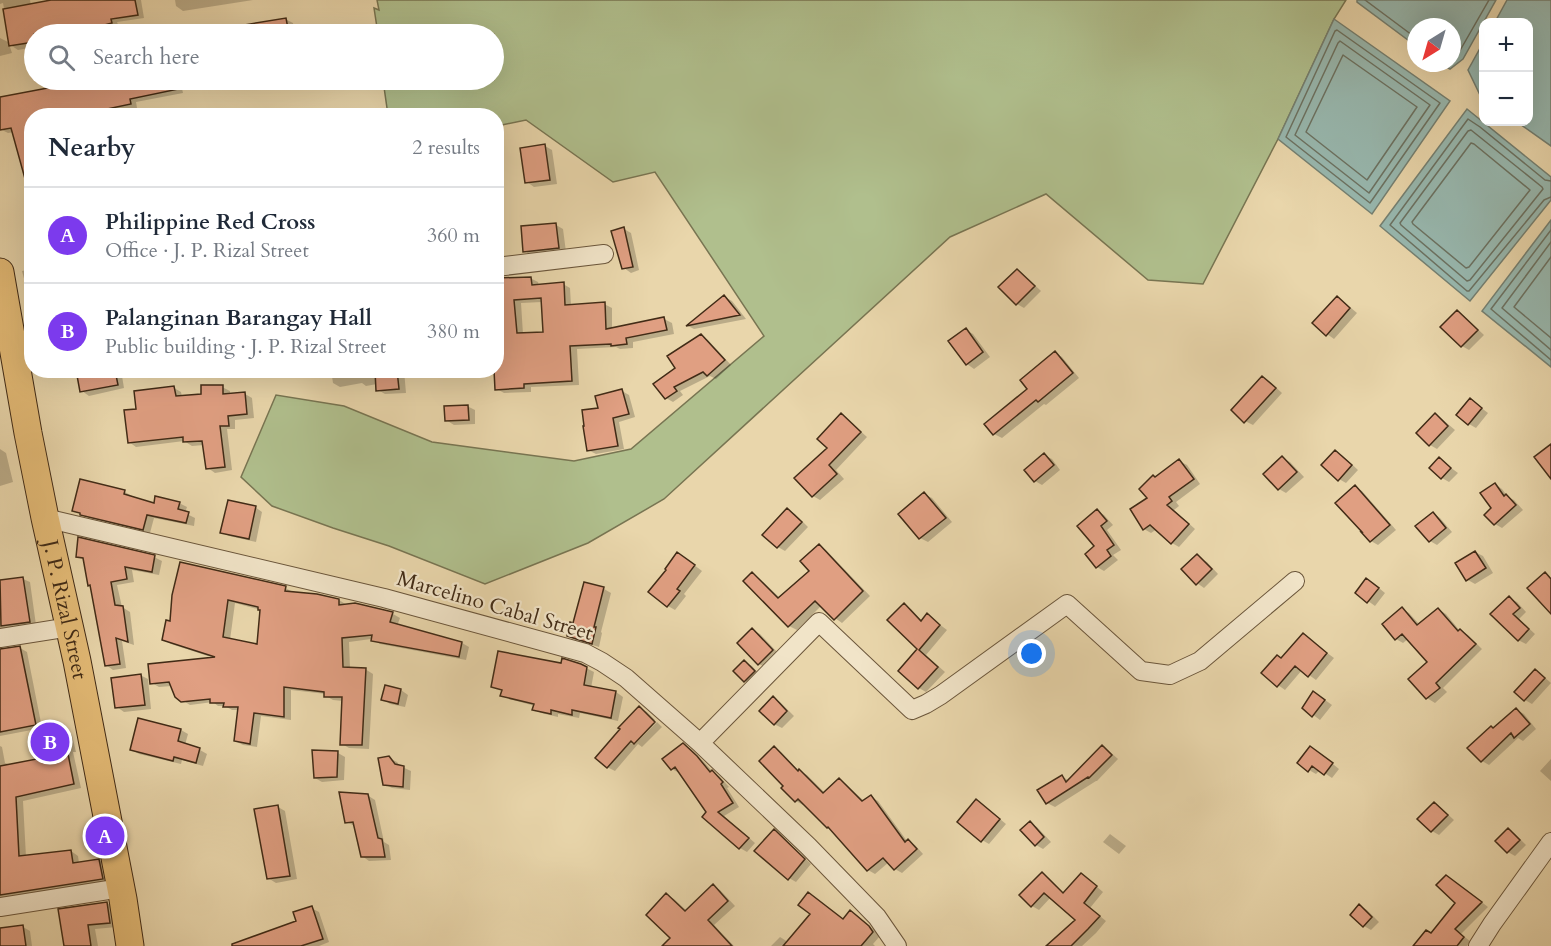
<!DOCTYPE html>
<html lang="en">
<head>
<meta charset="utf-8">
<style>
	body { margin:0; font-family:Cardo,serif; background:#f6f6f7; color:#1f2937 }
	.controls { position:absolute; right:18px; top:18px; display:grid; overflow:hidden; border-radius:12px; box-shadow:0 6px 24px #0002 }
	.controls button { width:54px; height:54px; display:grid; place-items:center; padding:0; border:0; border-bottom:2px solid #e0e1e3; background:#fff; color:#1f2937; font:30px sans-serif }
	.compass { position:absolute; left:1407px; top:18px; width:54px; height:54px; border-radius:50%; background:#fff; box-shadow:0 6px 24px #0002; rotate:217deg }
	.you { position:absolute; left:1032px; top:654px; width:21px; height:21px; margin:-15px; border:4px solid #fff; border-radius:50%; background:#1a73e8; box-shadow:0 0 0 9px #1a73e833 }
	.badge { display:grid; place-items:center; width:39px; height:39px; border-radius:50%; background:#7c3aed; color:#fff; font-size:20px; font-weight:700 }
	.pin { position:absolute; translate:-50% -50%; border:3px solid #fff; box-shadow:0 2px 6px #0006 }
	.list { margin:0; padding:0; list-style:none }
	h2 { display:flex; justify-content:space-between; align-items:center; height:78px; margin:0; padding:0 24px; font-size:26px }
	h2 small { font-size:20px; font-weight:400; color:#747a83 }
	.list li { display:grid; grid-template-columns:39px 1fr auto; gap:18px; align-items:center; box-sizing:border-box; height:96px; padding:0 24px; border-top:2px solid #e0e1e3 }
	.list b { display:block; font-size:22px; white-space:nowrap }
	.list p { margin:0; font-size:20px; white-space:nowrap; color:#747a83 }
	.list em { font-size:20px; font-style:normal; color:#747a83 }
	.icon { flex:none; width:33px; height:33px; fill:none; stroke:currentColor; stroke-width:2; stroke-linecap:round; stroke-linejoin:round }
	.map { position:relative; flex:none; width:1551px; height:946px; overflow:hidden }
	.search { position:absolute; background:#fff; box-shadow:0 6px 24px #0002; left:24px; top:24px; width:480px; height:66px; display:flex; align-items:center; gap:15px; box-sizing:border-box; padding:0 21px; border-radius:33px; color:#747a83; font-size:22px }
	.panel { position:absolute; background:#fff; box-shadow:0 6px 24px #0002; left:24px; top:108px; width:480px; height:270px; border-radius:24px }
	.map>svg:first-child { display:block }
	.green { fill:#b0bf8d; stroke:#787552; stroke-width:1.5 }
	.water { fill:#98b8af; stroke:#758072; stroke-width:1.5 }
	.shadow { fill:#0003; fill-rule:evenodd }
	.lines { fill:none; stroke-linecap:round; stroke-linejoin:round }
	.shore { stroke:#6c7262; stroke-width:1.5 }
	.building { fill:#e09f82; stroke:#412b16; stroke-width:1.5; fill-rule:evenodd }
	.street-casing { stroke:#6b563b; stroke-width:20 }
	.primary-casing { stroke:#412b16; stroke-width:29 }
	.street { stroke:#f1e4c8; stroke-width:18 }
	.primary { stroke:#e4bb76; stroke-width:27 }
	.labels { text-anchor:middle; dominant-baseline:central; stroke-width:4.5; stroke-linejoin:round; paint-order:stroke }
	.street-label { font-size:21px; fill:#412b16; stroke:#f1e4c8 }
</style>
</head>
<body>
<div class="map">
<svg width="1551" height="946" viewBox="0 0 1551 946">
	<rect width="100%" height="100%" fill="#e9d6ab"/>
	<filter id="stains"><feTurbulence type="fractalNoise" baseFrequency=".00333" numOctaves="4"/><feColorMatrix values="0 0 0 0 .2 0 0 0 0 .09 0 0 0 0 .02 0 0 0 .5 -.17"/></filter>
	<radialGradient id="worn" r=".72"><stop offset=".6" stop-color="#630" stop-opacity="0"/><stop offset="1" stop-color="#630" stop-opacity=".3"/></radialGradient>
	<path class="green" d="M377 0H1346L1334 19 1278 139 1203 284 1148 280 1046 194 950 237 664 499 588 543 485 584 389 546 333 528 272 506 241 477 276 395 344 406 432 442 574 461 631 449 764 336 655 172 613 182 526 120 497 126 496 116 388 115 383 80H494V34H378L374 8 379 10Z"/>
	<path class="water" d="M1357 0H1496L1463 59 1450 69 1439 63H1452V27H1416V46L1357 2Z
		M1507 0H1551V146L1517 122H1528V22H1495Z
		M1334 19 1450 101 1372 214 1278 139Z
		M1483 43V97L1480 95 1468 70Z
		M1467 109 1551 177V200L1470 301 1380 226Z
		M1551 220V367L1482 311Z"/>
	<path class="shadow" d="M0 0H30L31 5 60 0H141L144 18 117 22 119 27 90 34H34V47L18 50 9 44 12 53 0 56V38L10 43 3 3 0 4Z
		M175 0H253L183 11 176 6Z
		M285 19 293 23 295 34H210V33Z
		M98 80H180L183 93 136 102 137 108 99 116H32L14 132 8 133 0 129V99Z
		M545 146 552 150 557 184 534 187 527 182Z
		M556 225 563 229 566 252 532 256 525 251Z
		M624 229 631 233 639 270 631 273 624 268Z
		M32 269V309L22 271Z
		M1017 271 1024 275 1041 291 1024 308 1017 304Z
		M530 278 538 282 539 286 563 284 570 288 571 306 604 304 612 308V329L664 319 672 323 674 334 633 342V348L620 349 616 347 577 349 579 385 531 387V392L504 393 497 389 496 280ZM542 302 544 333 523 334 521 303Z
		M725 297 732 301 746 319 694 329 688 326Z
		M1337 298 1344 302 1357 313 1334 339 1327 334Z
		M1457 312 1464 316 1484 335 1469 350 1462 346 1442 327Z
		M28 315H32V329Z
		M966 330 973 334 990 357 974 369 967 364Z
		M701 336 708 340 731 365 716 379 710 376 680 391 683 395 673 402 666 398 677 368Z
		M1055 353 1062 357 1079 378 1046 405 1044 404 1002 438 994 434 986 424 1029 389Z
		M77 370H121L124 388 89 396 82 391Z
		M331 370H404L406 393 385 394 378 390 377 384 366 386 362 383 340 387 333 383Z
		M1263 378 1270 382 1282 393 1253 425 1245 421Z
		M222 387 230 391V395L245 394 252 398 254 418 235 420V429H227L232 470 215 473 208 468 204 445 192 446 184 441 136 447 129 442 138 410 174 388 181 392 182 397 202 395Z
		M622 391 629 395 635 417 619 422 624 449 596 454 588 450 600 409Z
		M1471 400 1488 413 1476 428 1469 424Z
		M467 406 475 410V424L454 425 446 420Z
		M841 415 848 420 867 437 836 470 844 479 820 500 813 496Z
		M1435 415 1442 419 1455 430 1437 449 1430 445 1418 433Z
		M0 449 6 453 13 482 0 486Z
		M1335 452 1343 456 1358 470 1346 483 1339 479Z
		M1044 455 1052 459 1060 470 1042 485 1035 481Z
		M1282 458 1290 462 1304 477 1286 493 1279 489Z
		M1439 459 1458 473 1449 482 1442 478Z
		M1179 461 1187 465 1200 484 1176 502 1179 506 1174 510 1195 529 1179 547 1172 543 1157 529 1151 533 1144 529 1155 478Z
		M81 481 125 492 132 496 131 498 155 504 179 503 187 507 185 513 195 518 194 526 154 518 150 533 89 518 74 510Z
		M1495 484 1502 489 1508 497 1514 500 1523 510 1502 528 1495 524 1486 515 1493 509Z
		M1355 487 1362 491 1396 530 1378 545 1371 541Z
		M924 494 932 498 952 522 928 542 920 538 900 514Z
		M255 507 262 512 256 542 229 536 222 532Z
		M788 510 795 514 808 527 785 551 778 547 765 535Z
		M1097 511 1104 515 1113 525 1107 530 1121 550 1113 555 1118 560 1104 571 1097 567 1096 546Z
		M1433 513 1440 518 1452 532 1437 545 1430 541Z
		M819 546 826 550 870 596 842 623 835 618 822 605 797 630 789 626 745 581 752 574 759 578 780 598 811 571Z
		M1475 552 1483 556 1493 573 1475 584 1468 580Z
		M78 556 154 557 162 561 159 575 132 570 134 582 117 585 122 607 130 612 134 645 122 641 126 668 113 670 106 665 92 586 90 585 85 560Z
		M685 558 702 571 684 594 686 596 675 610 668 606Z
		M1199 558 1207 562 1218 574 1204 588 1197 583Z
		M23 579 30 582 36 625 0 632V582Z
		M1374 584 1385 593 1375 606 1357 593Z
		M285 588 293 592 339 600 347 605 393 614 400 618 397 626 462 643 469 647 466 660 380 644 371 639 349 642 350 669H365L373 674 369 749 349 748 342 744 343 701 333 700 326 696V694L291 690V720L261 716 257 747 243 745 235 741 239 710H232L225 706H218L213 702 190 705 182 700 172 686 159 687 152 683 217 659 171 644 163 639 171 623 174 595ZM235 603 261 610 258 646 230 640Z
		M604 589 611 593 601 632 602 633 599 647 576 640 569 636 574 624Z
		M1509 598 1517 602 1526 612 1519 619 1535 634 1526 644 1518 640Z
		M904 605 911 609 922 621 927 615 947 630 926 655 945 672 926 692 919 688 900 671 919 649Z
		M1402 609 1409 613 1420 625 1438 609 1446 614 1460 631 1468 635 1482 649 1443 688 1447 692 1435 703 1427 698 1410 679 1429 663 1408 639 1403 643 1396 639Z
		M752 630 760 634 779 654 766 668 759 664Z
		M1303 635 1334 658 1316 680 1302 670 1285 690 1278 685 1282 659Z
		M20 648 27 652 42 728 0 736V650Z
		M745 662 752 666 761 676 752 685 745 681Z
		M562 665H580L594 672 591 688 616 692 623 697 618 721 580 713 579 718 558 714V717L541 713 534 709 535 706 509 699 502 695 503 691 493 686Z
		M1535 671 1542 675 1551 683 1532 704 1525 700Z
		M140 675 148 679 151 709 124 712 117 707Z
		M401 690 408 695 405 707 390 704 383 699Z
		M1321 697 1332 705 1320 720 1304 708Z
		M773 698 780 702 794 716 782 728 774 724Z
		M640 708 647 712 655 720 631 744H635L657 722 662 727 642 747 638 744 615 771 607 767Z
		M1517 710 1524 714 1536 729 1523 741 1518 738 1489 765 1482 761 1470 748Z
		M64 730 72 735 76 752H73L81 788 23 801 26 857 71 851 78 856 79 863 99 860 106 865 110 883 0 899V746L2 747 5 763 12 765 39 760Z
		M181 730 188 734 185 745 200 750 207 754 203 766 182 760 181 764 139 754 132 750Z
		M683 745 691 749 704 762 713 772 719 776 729 787 727 788 739 807 724 816 755 843 747 852 740 848 704 817 708 813 681 772 679 773 672 769Z
		M1102 747 1109 751 1118 759 1097 781H1096L1055 807 1047 803 1062 776 1069 781Z
		M774 748 781 752 799 771 807 775 825 793 839 780 846 784 864 801 871 797 878 801 907 841 915 845 923 854 902 873 895 869 889 862 875 874 868 870 831 829 804 803 803 805 796 801 785 786Z
		M1318 752 1339 769 1332 778 1320 770 1316 774 1309 770Z
		M338 753 345 757 344 780 322 782 315 778Z
		M389 758 397 762 400 766 411 771 410 790 392 788 384 784Z
		M1551 759V781L1540 771Z
		M367 795 375 800 384 842 389 845 391 860 369 861 362 856 355 826 346 822Z
		M1434 804 1441 808 1454 820 1439 835 1432 831Z
		M983 805 1006 824 989 844 982 840Z
		M278 807 285 811 297 879 276 883 268 878Z
		M1030 823 1037 827 1051 842 1043 849 1036 845Z
		M1508 830 1515 834 1526 845 1515 856 1508 852Z
		M774 831 781 835 811 864 796 882 789 878Z
		M1110 834 1126 846 1119 854 1103 842Z
		M1042 874 1049 878 1065 894 1089 880 1103 892 1090 908 1106 921 1096 933 1082 946H1058L1077 920 1051 897 1039 910 1032 906Z
		M1454 881 1488 907 1461 934 1471 942 1467 946H1418L1431 934 1457 903Z
		M713 886 720 890 735 906 714 925 734 946H664L672 938 666 895 674 899 687 911Z
		M107 903 115 907 117 927 95 929 98 946H66L60 910Z
		M1360 906 1367 910 1379 922 1371 930 1364 926Z
		M311 908 319 912 329 942 319 946H248L298 922Z
		M851 912 877 932 880 936 873 944 875 946H799L844 920Z
		M23 927 30 931 32 946H0V929Z
		M780 937 788 942 792 946H771Z"/>
	<g class="lines">
		<path class="shore" d="M1365 0 1416 38
			M1337 30 1440 103 1370 203 1286 137 1335 31Z
			M1340 41 1430 105 1369 193 1295 135 1338 43Z
			M1343 55 1417 107 1367 180 1306 132Z
			M1452 60 1458 54 1489 0
			M1471 130 1542 187 1543 189 1470 280 1467 281 1401 225 1400 223 1468 131Z
			M1471 143 1474 144 1530 190 1469 267 1466 268 1413 224 1412 222Z
			M1551 181 1545 180 1480 127 1468 119 1390 225 1467 291H1469L1544 200 1551 197
			M1551 230 1491 309 1551 360
			M1551 242 1502 308 1551 350
			M1551 257 1514 307 1551 338"/>
	</g>
	<path class="building" d="M51 0H135L138 15 111 19 112 23 70 34H34V42L9 46 3 9Z
		M286 18 289 34H233L232 27Z
		M90 80H192L193 86 130 99 131 104 74 116H32V186H27L11 128 0 130V97Z
		M545 144 550 180 525 183 520 148Z
		M556 223 559 248 523 252 521 226Z
		M624 227 633 267 622 269 611 231Z
		M1017 269 1035 286 1016 305 998 287Z
		M531 277 532 285 564 282 565 305 605 302 606 329 664 317 667 330 626 338 627 344 611 346V344L570 346 572 381 524 384V388L495 390 494 370H496V278ZM541 298 543 332 517 333 514 300Z
		M724 295 740 315 686 326Z
		M1337 296 1350 308 1326 336 1312 323Z
		M1457 310 1478 330 1461 347 1440 327Z
		M966 328 983 352 966 365 948 341Z
		M701 334 725 360 707 376 703 372 674 387 677 391 665 399 653 384 675 368 667 356Z
		M1055 351 1073 373 1038 402 1036 400 993 435 984 424 1027 389 1020 380Z
		M76 370H115L118 385 80 392Z
		M375 370H397L399 389 376 391Z
		M1262 376 1276 388 1244 423 1231 410Z
		M201 385H223V394L245 392 247 414 228 416 229 426H220L225 467 206 469 202 441 183 442V437L128 443 124 410 136 409 134 391 174 386 176 396 201 394Z
		M622 389 629 414 613 418 618 446 587 451 583 426H584L582 410 598 408 595 396Z
		M1470 398 1482 408 1468 425 1456 415Z
		M468 405 469 420 445 421 444 406Z
		M841 413 861 432 829 465 837 474 812 497 794 478 827 448 817 439Z
		M1435 413 1448 426 1429 446 1416 433Z
		M1551 444V479L1534 457Z
		M1335 450 1352 465 1338 481 1321 465Z
		M1044 453 1054 465 1034 482 1024 470Z
		M1282 456 1297 472 1278 490 1263 474Z
		M1439 457 1451 468 1441 479 1429 468Z
		M1179 459 1194 479 1169 497 1172 501 1167 505 1189 524 1171 544 1150 525 1143 530 1130 509 1147 498 1139 489 1153 475 1155 477Z
		M80 479 125 490 124 494 154 503 155 496 180 502 178 509 189 512 186 523 147 515 143 530 80 515V513L72 511Z
		M1495 483 1504 496 1506 494 1516 505 1494 525 1484 515 1491 508 1480 493Z
		M1355 485 1390 525 1370 542 1361 532H1362L1335 503Z
		M924 492 946 518 919 539 898 514Z
		M228 500 256 506 249 539 220 533Z
		M787 508 802 522 777 548 762 535Z
		M1097 509 1107 521 1101 526 1114 545 1107 550 1111 556 1096 568 1085 554 1094 546 1077 526Z
		M1433 512 1446 528 1429 542 1415 526Z
		M78 537 155 555 152 572 125 567 127 579 111 582 115 605 123 606 128 642 116 638 120 664 105 666 90 585 88 586 83 558 76 557Z
		M819 544 863 591 834 620 815 601 788 627 743 581 752 572 778 598 809 571 800 561Z
		M1475 551 1486 568 1466 581 1455 563Z
		M677 552 695 565 677 589 680 591 667 607 648 592 666 570 665 569Z
		M1197 554 1212 569 1196 585 1181 569Z
		M180 562 286 586 285 591 317 594 339 599V605L355 603 393 612 390 622 462 642 459 657 371 641 372 635 342 638 343 667 366 668 362 745H340L342 697H324V692L284 687V717L254 713 250 744 234 741 238 707H223L224 703H210V699L181 702 175 697 169 682 150 684 148 664 215 657 162 640 166 620 170 621 172 595ZM228 600 258 607V610H260L257 644 223 637Z
		M1545 572 1551 579V614L1527 588Z
		M23 577 30 622 1 626 0 580Z
		M1366 578 1379 588 1367 603 1355 593Z
		M584 582 604 587 594 627H596L592 644 567 636 570 622 573 623Z
		M1509 596 1520 608 1513 614 1529 629 1518 641 1490 614Z
		M904 603 921 621 927 613 940 625 919 650 938 667 918 689 898 671 917 649 887 620Z
		M1402 607 1417 625 1438 608 1458 631 1460 629 1476 644 1436 683 1440 688 1426 699 1408 679 1427 662 1402 634 1395 640 1382 624Z
		M752 628 773 650 758 665 737 643Z
		M1303 633 1327 653 1308 677 1295 666 1277 687 1261 673 1277 655 1281 658Z
		M20 646 36 725 0 732V649Z
		M498 651 561 663 562 658 581 664 587 667 584 685 616 691 611 718 572 710V715L551 710V714L532 710 534 704 500 696 502 690 491 687Z
		M744 660 755 671 744 682 733 671Z
		M1535 669 1545 678 1524 701 1514 692Z
		M141 674 145 705 115 708 111 678Z
		M385 685 401 689 398 704 381 700Z
		M1313 691 1325 700 1312 717 1302 708Z
		M773 696 787 711 774 725 759 711Z
		M639 706 655 722 634 744 631 741 607 768 595 758 620 729 618 728Z
		M1516 708 1530 724 1514 738 1511 733 1481 762 1467 748 1491 726 1493 728Z
		M138 718 181 729 178 741 200 748 196 763 174 757 173 761 130 750Z
		M64 729 69 748 67 749 74 784 16 797 19 856 71 850 73 863 99 859 103 879 0 895V766L37 759 32 736Z
		M683 743 697 756 710 772 712 770 723 782 721 784 733 803 718 812 749 838 739 849 702 817 706 812 675 767 671 770 662 759Z
		M1102 745 1112 755 1089 778 1088 777 1046 804 1037 790 1062 775 1066 782Z
		M774 746 798 771 799 769 823 793 839 778 862 801 871 795 905 842 908 839 917 849 894 870 883 858 867 871 828 827 827 828 798 799 795 802 781 788 783 786 759 761Z
		M1310 746 1333 763 1324 775 1312 766 1308 772 1297 763Z
		M312 750 338 751 337 777 314 778Z
		M389 756 395 764 404 766 403 787 383 785 378 758Z
		M339 792 368 794 378 838 382 839 385 857H361L353 822 345 823Z
		M976 799 1000 819 981 842 957 822Z
		M1434 802 1448 815 1431 832 1417 819Z
		M278 805 290 876 267 879 254 809Z
		M1030 821 1044 837 1035 846 1020 830Z
		M1508 828 1520 840 1507 853 1495 841Z
		M774 829 805 859 788 880 754 851Z
		M1042 872 1063 893 1081 873 1097 886 1084 903 1100 916 1088 929 1071 946H1046L1075 920 1044 893 1031 907 1019 895Z
		M1446 875 1482 902 1455 929 1464 937 1457 946H1413L1426 930 1431 933 1455 903 1436 885Z
		M713 884 728 901 708 920 732 946H662L670 938 646 915 666 893 685 911Z
		M808 892 843 919 850 910 869 926 873 932 861 946H783L810 914 798 905Z
		M107 902 110 923 88 925 91 946H64L58 909Z
		M1359 904 1372 917 1363 927 1350 915Z
		M312 906 323 939 301 946H232V944L296 921 293 912Z
		M23 925 26 946H0V928Z"/>
	<g class="lines">
		<g class="street-casing">
			<path id="street" d="M496 267 604 254
				M45 518 384 598 585 653 602 662 626 678 700 743 808 846 877 917 897 946
				M0 638 70 627
				M700 743 819 622 912 710 926 704 941 695 1067 604 1141 671 1170 675 1200 661 1295 581
				M0 907 121 888
				M1478 946 1492 924 1551 842"/>
		</g>
		<g class="primary-casing">
			<g id="primary">
				<path id="s1" d="M0 272 28 433 45 518 77 661 123 899 130 946"/>
			</g>
		</g>
		<use href="#street" class="street"/>
		<use href="#primary" class="primary"/>
	</g>
	<g class="labels">
		<g class="street-label">
			<text transform="translate(495 606) rotate(16)">Marcelino Cabal Street</text>
			<text stroke="none"><textPath href="#s1" startOffset="344">J. P. Rizal Street</textPath></text>
		</g>
	</g>
	<rect width="100%" height="100%" filter="url(#stains)"/>
	<rect width="100%" height="100%" fill="url(#worn)"/>
</svg>
<div class="controls">
<button>+</button>
<button>−</button>
</div>
<svg class="compass" viewBox="-18 -18 36 36"><path d="M0-13l5 13h-10z" fill="#e53935"/><path d="M0 13l5-13h-10z" fill="#747a83"/></svg>
<div class="you"></div>
<div class="pin badge" style="left:105px;top:836px">A</div>
<div class="pin badge" style="left:50px;top:742px">B</div>
<div class="search"><svg class="icon" aria-label="search" viewBox="0 0 24 24"><circle cx="10" cy="10" r="6"/><path d="M15 15l6 6"/></svg>Search here</div>
<section class="panel">
<h2>Nearby<small>2 results</small></h2>
<ul class="list">
<li><span class="badge">A</span><div><b>Philippine Red Cross</b><p>Office · J. P. Rizal Street</p></div><em>360 m</em></li>
<li><span class="badge">B</span><div><b>Palanginan Barangay Hall</b><p>Public building · J. P. Rizal Street</p></div><em>380 m</em></li>
</ul>
</section>
</div>
</body>
</html>
